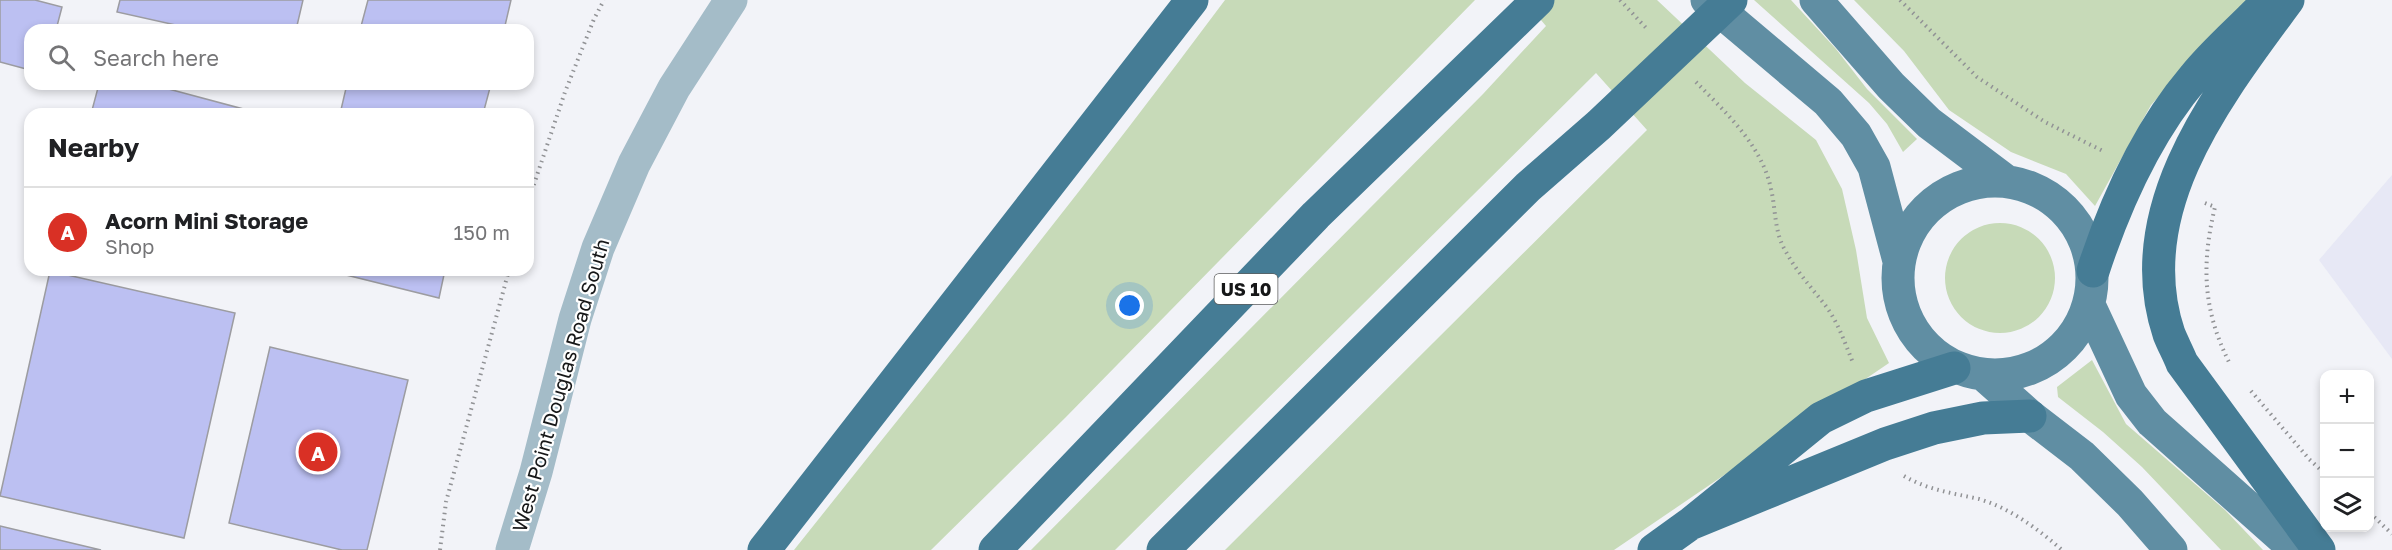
<!DOCTYPE html>
<html lang="en">
<head>
<meta charset="utf-8">
<style>
	body { margin:0; font-family:"Golos Text",sans-serif; background:#f6f6f6; color:#202124 }
	.controls { position:absolute; right:18px; bottom:18px; display:grid; overflow:hidden; border-radius:12px; box-shadow:0 3px 9px #0003 }
	.controls button { width:54px; height:54px; display:grid; place-items:center; padding:0; border:0; border-bottom:2px solid #e0e0e0; background:#fff; color:#202124; font:30px sans-serif }
	.you { position:absolute; left:1130px; top:306px; width:21px; height:21px; margin:-15px; border:4px solid #fff; border-radius:50%; background:#1a73e8; box-shadow:0 0 0 9px #1a73e833 }
	.badge { display:grid; place-items:center; width:39px; height:39px; border-radius:50%; background:#d93025; color:#fff; font-size:20px; font-weight:700 }
	.pin { position:absolute; translate:-50% -50%; border:3px solid #fff; box-shadow:0 2px 6px #0006 }
	.list { margin:0; padding:0; list-style:none }
	h2 { display:flex; justify-content:space-between; align-items:center; height:78px; margin:0; padding:0 24px; font-size:26px }
	h2 small { font-size:20px; font-weight:400; color:#757577 }
	.list li { display:grid; grid-template-columns:39px 1fr auto; gap:18px; align-items:center; box-sizing:border-box; height:90px; padding:0 24px; border-top:2px solid #e0e0e0 }
	.list b { display:block; font-size:22px; white-space:nowrap }
	.list p { margin:0; font-size:20px; white-space:nowrap; color:#757577 }
	.list em { font-size:20px; font-style:normal; color:#757577 }
	.icon { flex:none; width:33px; height:33px; fill:none; stroke:currentColor; stroke-width:2; stroke-linecap:round; stroke-linejoin:round }
	.map { position:relative; flex:none; width:2392px; height:550px; overflow:hidden }
	.search { position:absolute; background:#fff; box-shadow:0 3px 9px #0003; left:24px; top:24px; width:510px; height:66px; display:flex; align-items:center; gap:15px; box-sizing:border-box; padding:0 21px; border-radius:18px; color:#757577; font-size:22px }
	.panel { position:absolute; background:#fff; box-shadow:0 3px 9px #0003; left:24px; top:108px; width:510px; height:168px; border-radius:18px }
	.map>svg:first-child { display:block }
	.built { fill:#e7e8f5 }
	.green { fill:#c7dab8 }
	.building { fill:#bcc0f2; stroke:#9c9ca1; stroke-width:1.5 }
	.lines { fill:none; stroke-linecap:round; stroke-linejoin:round }
	.path { stroke:#919295; stroke-width:4; stroke-dasharray:1.5 4.5; stroke-linecap:butt }
	.minor { stroke:#a4bcc8; stroke-width:33 }
	.major { stroke:#608ea3; stroke-width:33 }
	.highway { stroke:#457c95; stroke-width:33 }
	.labels { text-anchor:middle; dominant-baseline:central; stroke-width:4.5; stroke-linejoin:round; paint-order:stroke }
	.shield { fill:#fff; stroke:#5c5d5d; stroke-width:1.5 }
	.shield-label { font-size:18px; font-weight:bold; fill:#161718 }
	.street-label { font-size:20px; fill:#161718; stroke:#fff }
</style>
</head>
<body>
<div class="map">
<svg width="2392" height="550" viewBox="0 0 2392 550">
	<rect width="100%" height="100%" fill="#f2f3f8"/>
	<path class="built" d="M2392 175V359L2319 260Z"/>
	<path class="green" d="M1225 0H1475L1066 417 931 550H794C939 368 1086 187 1225 0Z
		M1524 0H1657L1745 83 1816 140 1842 189 1856 250 1867 318 1889 363 1614 550H1225L1647 130 1596 73 1115 550H1031L1483 94 1546 26Z
		M1754 0H1791L1836 49 1867 89 1917 139 1903 152 1887 124 1869 103Z
		M1854 0H2247L2151 105 2095 206 2066 174 2011 152 1949 110 1904 51Z
		M1945 278a55 55 0 1 1 110 0a55 55 0 1 1-110 0Z
		M2092 360 2126 424 2225 510 2263 550H2221L2142 467 2103 432 2058 397 2057 387Z"/>
	<path class="building" d="M0 0H35L62 7 56 30H30V70L0 62Z
		M120 0H303L296 30H198L117 12Z
		M368 0H511L504 30H360Z
		M99 84H150L262 114H91Z
		M347 84H491L483 114H340Z
		M326 270H445L439 298Z
		M50 271 235 313 184 538 0 496Z
		M270 347 408 380 367 550H342L229 523Z
		M0 526 101 550H0Z"/>
	<g class="lines">
		<path class="path" d="M1620 0 1648 30
			M1900 0 1977 77 2045 122 2105 152
			M1696 82C1725 112 1762 145 1771 189 1776 210 1774 231 1785 250 1796 271 1811 287 1825 305 1838 322 1845 343 1853 363
			M528 202 565 92 594 19 604 0
			M2205 203 2215 207C2201 265 2203 311 2230 364
			M2251 391 2309 459 2324 473
			M1904 476C1928 490 1952 493 1979 499 2010 508 2038 529 2062 550
			M2370 513 2392 534
			M440 550 446 502 509 270"/>
		<path class="minor" d="M512 550 536 472 575 319 598 248 634 164 674 88 731 0"/>
		<path class="major" d="M1707 0 1828 102 1856 135 1874 167 1899 261
			M1816 0 1891 86 1929 123 2006 181
			M1898 278a97 97 0 1 1 194 0a97 97 0 1 1-194 0Z
			M2089 305 2131 395 2152 422 2296 550
			M1985 376 2030 416 2082 456 2130 503 2171 550"/>
		<path class="highway" d="M2288 0C2219 94 2127 209 2169 334 2173 344 2178 353 2182 363L2319 550
			M2093 271C2115 204 2148 131 2194 77 2214 52 2239 31 2261 8
			M1690 524 1885 444 1934 428 1983 418 2030 416
			M764 550 1192 0
			M995 550 1316 215 1538 0
			M1163 550 1528 187 1599 125 1731 0
			M1654 550 1690 524 1821 418 1866 396 1954 368"/>
	</g>
	<g class="labels">
		<rect class="shield" x="1214.5" y="274" width="63" height="30" rx="4.5"/>
		<g class="shield-label">
			<text x="1246" y="289">US 10</text>
		</g>
		<g class="street-label">
			<text transform="translate(560 385) rotate(-74)">West Point Douglas Road South</text>
		</g>
	</g>
</svg>
<div class="controls">
<button>+</button>
<button>−</button>
<button><svg class="icon" aria-label="layers" viewBox="0 0 24 24"><path d="M12 4l9 5-9 5-9-5zM3 14l9 5 9-5"/></svg></button>
</div>
<div class="you"></div>
<div class="pin badge" style="left:318px;top:452px">A</div>
<div class="search"><svg class="icon" aria-label="search" viewBox="0 0 24 24"><circle cx="10" cy="10" r="6"/><path d="M15 15l6 6"/></svg>Search here</div>
<section class="panel">
<h2>Nearby<small></small></h2>
<ul class="list">
<li><span class="badge">A</span><div><b>Acorn Mini Storage</b><p>Shop</p></div><em>150 m</em></li>
</ul>
</section>
</div>
</body>
</html>
